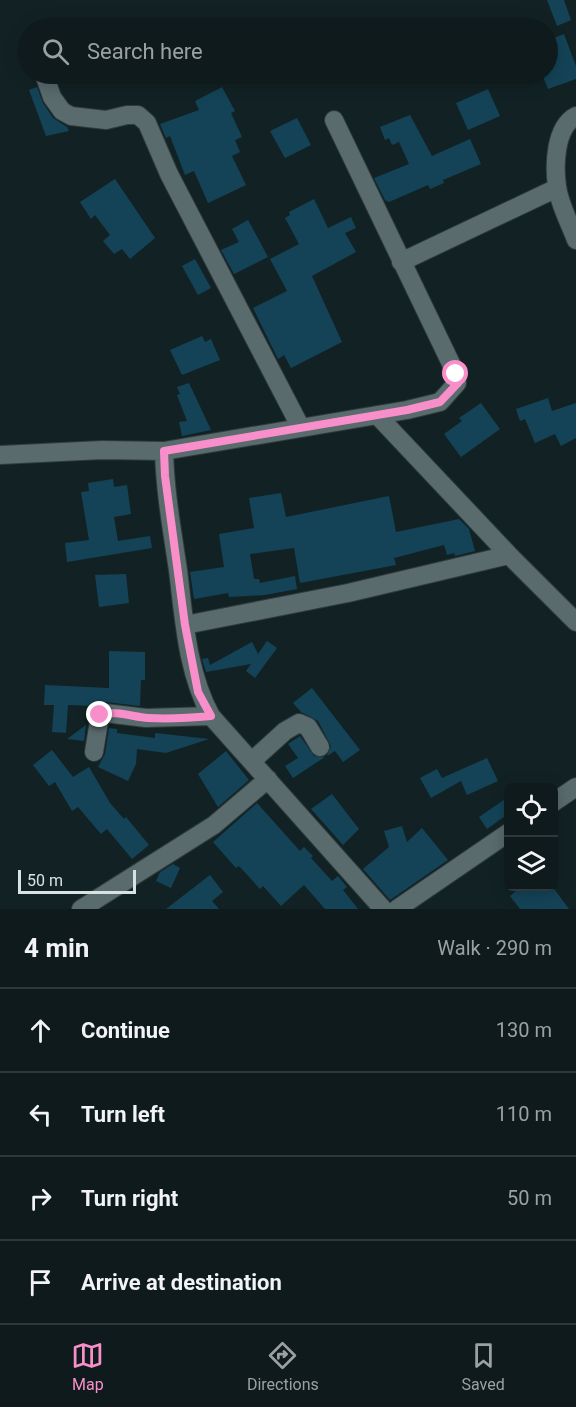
<!DOCTYPE html>
<html lang="en">
<head>
<meta charset="utf-8">
<style>
	body { margin:0; font-family:Roboto,sans-serif; background:#1c2728; color:#f1f3f6 }
	.controls { position:absolute; right:18px; bottom:18px; display:grid; overflow:hidden; border-radius:9px; box-shadow:0 3px 15px #0003 }
	.controls button { width:54px; height:54px; display:grid; place-items:center; padding:0; border:0; border-bottom:2px solid #2e383a; background:#0e1a1b; color:#f1f3f6; font:30px sans-serif }
	.scale { position:absolute; left:18px; bottom:15px; width:118px; box-sizing:border-box; padding-left:6px; border:3px solid #d8e2e2; border-top:0; font-size:16px; line-height:21px; white-space:nowrap; color:#d8e2e2; -webkit-text-stroke:4px #122224; paint-order:stroke }
	.stop { position:absolute; width:18px; height:18px; margin:-14px; border:4px solid #f98fca; border-radius:50%; background:#fff }
	.stop.end { background:#f98fca; border-color:#fff; box-shadow:0 2px 6px #0008 }
	.list { margin:0; padding:0; list-style:none }
	h2 { display:flex; justify-content:space-between; align-items:center; height:78px; margin:0; padding:0 24px; font-size:26px }
	h2 small { font-size:20px; font-weight:400; color:#9ba1a3 }
	.list li { display:grid; grid-template-columns:39px 1fr auto; gap:18px; align-items:center; box-sizing:border-box; height:84px; padding:0 24px; border-top:2px solid #2e383a }
	.list b { display:block; font-size:22px; white-space:nowrap }
	.list em { font-size:20px; font-style:normal; color:#9ba1a3 }
	.icon { flex:none; width:33px; height:33px; fill:none; stroke:currentColor; stroke-width:2; stroke-linecap:round; stroke-linejoin:round }
	.map { position:relative; flex:none; width:576px; height:909px; overflow:hidden }
	.search { position:absolute; background:#0e1a1b; box-shadow:0 3px 15px #0003; left:18px; right:18px; top:18px; height:66px; display:flex; align-items:center; gap:15px; box-sizing:border-box; padding:0 21px; border-radius:33px; color:#9ba1a3; font-size:22px }
	.sheet { height:414px; background:#0e1a1b }
	nav { display:flex; justify-content:space-around; align-items:center; box-sizing:border-box; height:84px; border-top:2px solid #2e383a; background:#0e1a1b; font-size:16px; color:#9ba1a3 }
	nav a { display:grid; justify-items:center; gap:3px }
	nav .on { color:#f98fca }
	.map>svg:first-child { display:block }
	.building { fill:#144357 }
	.lines { fill:none; stroke-linecap:round; stroke-linejoin:round }
	.minor-casing { stroke:#303b3c; stroke-width:20 }
	.minor { stroke:#596b6d; stroke-width:18 }
	.route { stroke:#f98fca; stroke-width:8 }
</style>
</head>
<body>
<div class="map">
<svg width="576" height="909" viewBox="0 0 576 909">
	<rect width="100%" height="100%" fill="#122224"/>
	<path class="building" d="M547 0H564L571 20 557 26Z
		M564 34 576 66V79L548 89 542 74H548V40Z
		M37 87 43 103 53 118 67 127 69 131 46 136 29 90Z
		M222 87 235 111 231 113 242 137 235 140 240 152 232 156 246 185 208 203 194 171 185 175 170 136 166 138 160 124 199 110 195 101Z
		M488 89 500 116 468 130 456 103Z
		M410 115 432 156 470 139 481 164 443 180 444 183 430 189 428 185 389 202 385 200 374 178 409 164 399 142 392 145 389 138 385 140 380 127Z
		M297 118 311 145 285 158 270 131Z
		M115 179 155 238 130 259 122 249 114 254 103 241 110 235 95 215 91 219 80 202Z
		M314 199 328 228 351 217 356 228 345 233 356 252 312 276 342 342 291 368 284 355 278 359 253 308 287 291 270 259 299 244 285 218 290 215 289 212Z
		M248 220 268 257 234 274 221 250 239 242 232 229Z
		M195 259 211 288 198 295 182 266Z
		M202 336 205 342 211 339 220 360 182 375 170 350Z
		M189 383 211 430 182 436 179 422 187 421 177 395 180 394 177 387Z
		M548 398 552 411 576 403V438L561 446 555 434 535 443 525 419 520 421 516 409Z
		M481 403 500 429 461 457 444 434 462 421 459 418Z
		M113 479 114 487 127 485 131 514 114 517 118 541 150 536 152 548 67 562 65 543 89 540 81 492 89 491 88 483Z
		M281 493 286 517 389 496 396 532 459 519 469 529 475 551 455 556 454 553 447 555 444 545 394 558 396 565 300 583 294 548 250 554 254 579H259L260 583 295 576 297 589 265 595 229 597 228 593 194 599 190 572 224 567 219 534 254 528 249 498Z
		M126 574 129 603 99 607 95 575Z
		M267 641 277 648 255 678 246 671 251 664 206 672 202 659 208 658 210 665 252 642 258 654Z
		M109 651 145 652V680H141L140 706 106 702 93 706 68 705 66 733 52 732 54 705H44L45 685 109 688Z
		M312 688 360 750 343 762 335 751 327 756 331 746 318 721 301 712 293 703Z
		M86 725 84 741 67 739Z
		M109 728 117 729V733L155 738V733L209 739 166 753 137 749 136 764 128 781 98 767 105 754Z
		M300 736 314 756 325 757 293 778 285 766 298 758 288 744Z
		M52 750 73 777 89 767 110 803 124 819 126 817 149 845 132 859 107 829 101 834 78 807 72 811 55 782 49 786 33 765Z
		M226 751 249 780 218 807 198 774Z
		M487 758 498 781 467 795 461 781 431 798 420 778 437 769 442 778Z
		M332 794 359 829 343 845 311 809Z
		M508 797V814L487 829 479 817Z
		M257 803 300 851 304 847 313 856 311 858 332 881 338 876 347 887 343 890 358 909H325L304 885 281 906 263 886 260 889 239 866 236 868 213 842Z
		M402 826 407 842 422 828 448 860 390 900 363 869 389 847 384 831Z
		M173 864 180 868 171 888 156 881 160 872Z
		M210 875 223 892 212 901 219 909H166Z
		M522 886H552L569 909H520L510 896Z"/>
	<g class="lines">
		<g class="minor-casing">
			<path id="minor" d="M44 74 52 97 62 111 71 116 106 120 127 115H138L147 123 169 174 301 428
				M576 116C555 127 554 165 557 186 559 204 570 223 576 240
				M401 262 557 188
				M377 415 509 555 576 622
				M164 451C165 491 172 530 178 570 184 619 187 672 211 716L383 909
				M0 455 102 450 164 451 407 410 440 402 457 383 456 374 334 120
				M185 625 348 593 509 555
				M94 752 100 715 105 713 146 718 211 716
				M252 761 285 731 299 723 308 727 320 747
				M554 802 576 787
				M81 909 214 825 268 779
				M397 909 508 833"/>
		</g>
		<use href="#minor" class="minor"/>
	</g>
	<g class="lines">
		<path class="route" d="M100 715C115 710 133 717 148 718 169 719 190 718 211 716L198 692 185 625 165 476 164 451 407 410 440 402 458 383 456 374"/>
	</g>
</svg>
<div class="controls">
<button><svg class="icon" aria-label="locate" viewBox="0 0 24 24"><circle cx="12" cy="12" r="6"/><path d="M12 2v4M12 18v4M2 12h4M18 12h4"/></svg></button>
<button><svg class="icon" aria-label="layers" viewBox="0 0 24 24"><path d="M12 4l9 5-9 5-9-5zM3 14l9 5 9-5"/></svg></button>
</div>
<div class="scale">50 m</div>
<div class="stop" style="left:456px;top:374px"></div>
<div class="stop end" style="left:100px;top:715px"></div>
<div class="search"><svg class="icon" aria-label="search" viewBox="0 0 24 24"><circle cx="10" cy="10" r="6"/><path d="M15 15l6 6"/></svg>Search here</div>
</div>
<section class="sheet">
<h2>4 min<small>Walk · 290 m</small></h2>
<ul class="list">
<li><svg class="icon" aria-label="ahead" viewBox="0 0 24 24"><path d="M12 20V5M6 11l6-6 6 6"/></svg><div><b>Continue</b></div><em>130 m</em></li>
<li><svg class="icon" aria-label="left" viewBox="0 0 24 24"><path d="M17 20v-9H6M10 6l-5 5 5 5"/></svg><div><b>Turn left</b></div><em>110 m</em></li>
<li><svg class="icon" aria-label="right" viewBox="0 0 24 24"><path d="M7 20v-9h11M14 6l5 5-5 5"/></svg><div><b>Turn right</b></div><em>50 m</em></li>
<li><svg class="icon" aria-label="arrive" viewBox="0 0 24 24"><path d="M6 21V4h12l-3 4 3 4H6"/></svg><div><b>Arrive at destination</b></div></li>
</ul>
</section>
<nav>
<a class="on"><svg class="icon" aria-label="map" viewBox="0 0 24 24"><path d="M3 6l6-2 6 2 6-2v14l-6 2-6-2-6 2zM9 4v14M15 6v14"/></svg>Map</a>
<a><svg class="icon" aria-label="directions" viewBox="0 0 24 24"><path d="M12 3l9 9-9 9-9-9zM9 14v-3h6M13 9l2 2-2 2"/></svg>Directions</a>
<a><svg class="icon" aria-label="saved" viewBox="0 0 24 24"><path d="M7 4h10v16l-5-4-5 4z"/></svg>Saved</a>
</nav>
</body>
</html>
